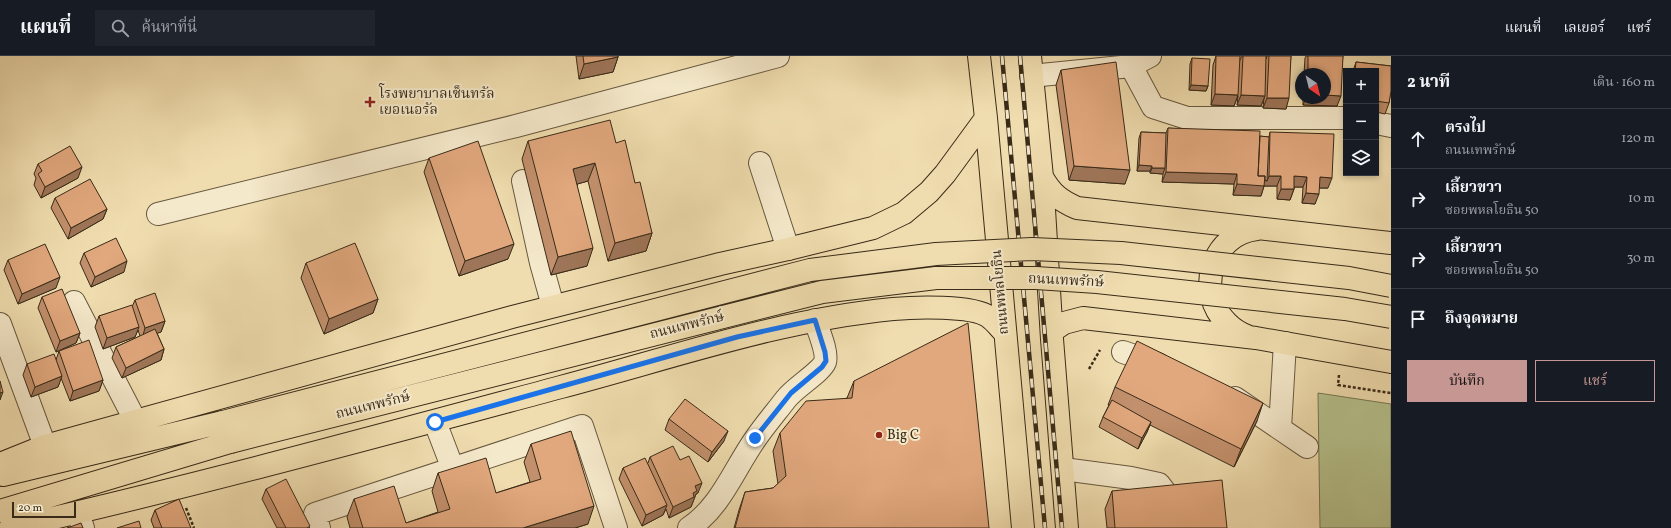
<!DOCTYPE html>
<html lang="th">
<head>
<meta charset="utf-8">
<style>
	body { margin:0; font-family:Vollkorn,"Noto Serif Thai",serif; background:#20242c; color:#f1f3f6 }
	.controls { position:absolute; right:12px; top:12px; display:grid; overflow:hidden; border-radius:0px; box-shadow:0 2px 6px #0003 }
	.controls button { width:36px; height:36px; display:grid; place-items:center; padding:0; border:0; border-bottom:1px solid #363941; background:#171b24; color:#f1f3f6; font:20px sans-serif }
	.compass { position:absolute; left:1295px; top:12px; width:36px; height:36px; border-radius:50%; background:#171b24; box-shadow:0 2px 6px #0003; rotate:145deg }
	.scale { position:absolute; left:12px; bottom:10px; width:64px; box-sizing:border-box; padding-left:4px; border:2px solid #392b18; border-top:0; font-size:11px; line-height:14px; white-space:nowrap; color:#392b18; -webkit-text-stroke:3px #f5e9cb; paint-order:stroke }
	.stop { position:absolute; width:12px; height:12px; margin:-9px; border:3px solid #1a73e8; border-radius:50%; background:#fff }
	.stop.end { background:#1a73e8; border-color:#fff; box-shadow:0 1px 4px #0008 }
	.list { margin:0; padding:0; list-style:none }
	h2 { display:flex; justify-content:space-between; align-items:center; height:52px; margin:0; padding:0 16px; font-size:17px }
	h2 small { font-size:13px; font-weight:400; color:#9ea1a6 }
	.list li { display:grid; grid-template-columns:26px 1fr auto; gap:12px; align-items:center; box-sizing:border-box; height:60px; padding:0 16px; border-top:1px solid #363941 }
	.list b { display:block; font-size:15px; white-space:nowrap }
	.list p { margin:0; font-size:13px; white-space:nowrap; color:#9ea1a6 }
	.list em { font-size:13px; font-style:normal; color:#9ea1a6 }
	.actions { display:flex; gap:8px; padding:12px 16px }
	.actions a { flex:1; padding:9px 0; border:1px solid #c59692; border-radius:0px; text-align:center; font-size:14px; color:#c59692 }
	.actions .main { background:#c59692; color:#111 }
	.icon { flex:none; width:22px; height:22px; fill:none; stroke:currentColor; stroke-width:2; stroke-linecap:round; stroke-linejoin:round }
	.map { position:relative; flex:none; width:1391px; height:472px; overflow:hidden }
	header { display:flex; align-items:center; gap:24px; box-sizing:border-box; height:56px; padding:0 20px; background:#171b24; border-bottom:1px solid #363941 }
	header strong { font-size:19px }
	nav { display:flex; gap:22px; margin-inline-start:auto; font-size:14px }
	.search { width:280px; height:36px; background:#20242c; display:flex; align-items:center; gap:10px; box-sizing:border-box; padding:0 14px; border-radius:0px; color:#9ea1a6; font-size:15px }
	main { display:flex }
	aside { flex:1; background:#171b24 }
	.map>svg:first-child { display:block }
	.green { fill:#b6c28d; stroke:#787652 }
	.lines { fill:none; stroke-linecap:round; stroke-linejoin:round }
	.minor-casing { stroke:#67583e; stroke-width:24 }
	.major-casing { stroke:#392b18; stroke-width:24 }
	.path { stroke:#392b18; stroke-width:2.5; stroke-dasharray:3 2; stroke-linecap:butt }
	.minor { stroke:#f5e9cb; stroke-width:22 }
	.major { stroke:#f0ddaf; stroke-width:22 }
	.rail-casing { stroke:#392b18; stroke-width:4.5 }
	.rail { stroke:#f5e9cb; stroke-width:3; stroke-dasharray:9; stroke-linecap:butt }
	.major-bridge-casing { stroke:#392b18; stroke-width:24; stroke-linecap:butt }
	.major-bridge { stroke:#f0ddaf; stroke-width:22 }
	.wall { fill:#c2906c; stroke:#392b18 }
	.shaded-wall { fill:#9e7558; stroke:#392b18 }
	.building { fill:#e1a77d; stroke:#392b18 }
	.route { stroke:#1a73e8; stroke-width:5 }
	.poi-dot { fill:#8f2418; stroke:#f5e9cb; stroke-width:1.5 }
	.labels { text-anchor:middle; dominant-baseline:central; stroke-width:4; stroke-linejoin:round; paint-order:stroke }
	.poi-label { font-size:14px; fill:#392b18; stroke:#f5e9cb; text-anchor:start }
	.street-label { font-size:14px; fill:#392b18; stroke:#f5e9cb }
</style>
</head>
<body>
<header>
<strong>แผนที่</strong>
<div class="search"><svg class="icon" aria-label="search" viewBox="0 0 24 24"><circle cx="10" cy="10" r="6"/><path d="M15 15l6 6"/></svg>ค้นหาที่นี่</div>
<nav><a>แผนที่</a><a>เลเยอร์</a><a>แชร์</a></nav>
</header>
<main>
<div class="map">
<svg width="1391" height="472" viewBox="0 0 1391 472">
	<rect width="100%" height="100%" fill="#f0ddaf"/>
	<filter id="stains"><feTurbulence type="fractalNoise" baseFrequency=".005" numOctaves="4"/><feColorMatrix values="0 0 0 0 .2 0 0 0 0 .09 0 0 0 0 .02 0 0 0 .5 -.17"/></filter>
	<radialGradient id="worn" r=".72"><stop offset=".6" stop-color="#630" stop-opacity="0"/><stop offset="1" stop-color="#630" stop-opacity=".3"/></radialGradient>
	<path class="green" d="M1318 337 1391 348V472H1320Z"/>
	<g class="lines">
		<g class="minor-casing">
			<path id="minor" d="M1131 10 1153 51 1187 62H1346
				M1031 20 1131 10 1150 0
				M1376 67 1391 70
				M760 107 788 193
				M523 125 541 207 553 250
				M158 158 516 70 778 0
				M74 246 136 366
				M0 268 45 390
				M1123 296 1158 308
				M1235 342 1307 391
				M435 366 453 413
				M1280 372 1285 287
				M1063 413 1131 422 1159 428 1168 440 1172 472
				M78 457 83 472
				M319 472 315 458 582 370 616 472
				M689 472C721 451 734 413 756 382 765 369 776 356 786 343 794 332 821 316 825 306 828 296 818 274 815 264"/>
		</g>
		<g class="major-casing">
			<path id="major" d="M979 0 986 62 1023 472
				M1030 0 1042 121 1052 283 1067 472
				M1042 121C1052 138 1059 144 1077 152L1391 187
				M1052 275 1064 267 1083 262 1256 282 1391 306
				M1247 280C1239 277 1232 272 1227 267 1195 236 1211 178 1257 173
				M0 408 45 390 512 261 720 208 788 193 873 172 904 157 929 136 945 118 986 62
				M3 419 223 366
				M0 455 230 386
				M10 472C195 430 378 380 561 331 671 302 779 264 893 253 914 251 973 249 989 261 995 265 999 271 1004 276"/>
		</g>
		<path class="path" d="M1089 313 1100 294
			M1339 319 1338 329 1391 337
			M186 452 194 472"/>
		<use href="#minor" class="minor"/>
		<use href="#major" class="major"/>
		<g class="rail-casing">
			<path id="rail" d="M1002 0 1045 472
				M1020 0 1062 472"/>
		</g>
		<use href="#rail" class="rail"/>
		<g class="major-bridge-casing">
			<path id="major-bridge" d="M223 366 810 214 936 198 1032 193 1121 197 1349 222 1391 230
				M230 386 822 236 936 222H1036L1097 226 1345 253 1391 261"/>
		</g>
		<use href="#major-bridge" class="major-bridge"/>
	</g>
	<path class="wall" d="M576 0H618V1L613 16 579 23Z
		M1216 0H1240L1239 6 1242 0H1266V3L1267 0H1291L1286 53 1263 52 1264 42 1261 50 1237 49 1238 40 1234 50 1211 49 1213 9Z
		M1306 0H1343L1337 50 1303 49V42H1325V18H1304L1305 2Z
		M1192 2 1208 30 1206 35 1189 34 1190 8Z
		M1356 6 1391 10V35L1389 47 1385 58 1376 56V15H1353Z
		M1061 14 1125 128 1069 124 1056 29Z
		M1168 72 1269 81 1270 76 1328 132H1319L1315 148 1302 147 1303 131H1294V133L1290 144 1277 143V130H1264L1261 140 1233 139 1234 128 1162 126 1163 118 1150 117V115H1137L1139 82 1141 76 1166 77Z
		M528 85 616 87 635 127 652 177 646 195 608 205 588 125 577 128 587 210 551 219 522 103Z
		M429 102 508 203 459 220 424 116Z
		M38 108 78 122 41 142 34 129 36 122 34 118Z
		M55 142 107 153 103 163 68 183 51 152Z
		M84 197 124 216 91 231 80 207Z
		M8 204 56 232 18 248 4 214Z
		M306 207 378 243 373 257 324 278 301 222Z
		M42 241 80 277 76 287 56 296 38 252Z
		M135 244 165 265 161 276 157 277 164 293 161 304 122 322 112 302 116 291 140 280 138 274 135 281 103 293 95 271 99 260 132 251Z
		M59 295 103 324 99 335 70 345 61 322 58 331 31 341 23 319 27 308 56 304Z
		M854 325 989 472H734L739 454 745 436 773 432 778 428 773 395 780 377 847 342Z
		M1115 331 1257 365 1234 411 1150 369 1147 376 1138 393 1099 371 1103 361 1109 349H1108Z
		M669 363 724 385 708 406 665 374Z
		M531 388 588 468 575 472H350L347 461 354 443 406 467 438 456 432 435 438 417 496 437 530 426 524 406Z
		M650 401 680 404 698 437 696 438 691 451 669 462 666 453 663 459 642 470 619 423 623 412 648 407Z
		M266 433 310 472H277L262 443Z
		M1112 435 1227 472H1107L1105 453Z
		M155 454 191 472H154L151 464Z"/>
	<path class="shaded-wall" d="M618 1 613 16 579 23 584 8Z
		M1191 29 1208 30 1206 35 1189 34Z
		M1215 38 1238 39 1234 50 1211 49Z
		M1241 39 1265 40 1261 50 1237 49Z
		M1325 39 1341 40 1337 50 1303 49 1306 42H1325Z
		M1267 42H1289L1286 53 1263 52Z
		M595 107 588 125 567 131 573 113Z
		M1139 109 1152 110 1150 115H1137Z
		M1074 110 1130 114 1125 128 1069 124Z
		M82 111 78 122 41 142 45 131Z
		M1152 112H1165L1163 118 1150 117Z
		M1166 116 1237 118 1234 128 1162 126Z
		M1269 120H1281L1277 130H1264L1261 140 1233 139 1237 128 1256 123 1267 125Z
		M1294 120 1307 121 1303 131H1290Z
		M1320 121 1332 122 1328 132H1316Z
		M1281 133H1294L1290 144 1277 143Z
		M1306 137 1319 138 1315 148 1302 147Z
		M107 153 103 163 68 183 71 172Z
		M652 177 646 195 608 205 615 187Z
		M514 188 508 203 459 220 465 205Z
		M593 192 587 210 551 219 558 201Z
		M127 205 124 216 91 231 95 221Z
		M60 221 56 232 18 248 22 238Z
		M378 243 373 257 324 278 329 263Z
		M165 265 161 276 142 283 145 272Z
		M139 271 135 281 103 293 107 282Z
		M80 277 76 287 56 296 60 285Z
		M164 293 161 304 122 322 126 312Z
		M62 320 58 331 31 341 35 331Z
		M103 324 99 335 70 345 73 335Z
		M3 336 0 344V337Z
		M1263 347 1257 365 1234 411 1241 393Z
		M1151 366 1147 376 1138 393 1142 382Z
		M728 375 724 385 708 406 712 396Z
		M702 427 698 437 696 438 691 451 669 462 673 451 695 430Z
		M667 449 663 459 642 470 646 459Z
		M594 450 588 468 575 472H523Z"/>
	<path class="building" d="M583 0H618V1L584 8Z
		M1216 0H1240L1238 39 1215 38Z
		M1243 0H1266L1265 40 1241 39Z
		M1269 0H1291L1289 42H1267Z
		M1308 0H1343L1341 40 1325 39V18H1308Z
		M1192 2 1210 3 1208 30 1191 29Z
		M1116 6 1130 114 1074 110 1061 14Z
		M1356 6 1391 10V35L1389 47 1376 45V15H1355Z
		M610 64 616 87 625 84 635 127 640 126 652 177 615 187 595 107 573 113 593 192 558 201 528 85Z
		M1168 72 1260 75 1258 120H1265L1264 130 1237 128V118L1166 116Z
		M1141 76 1166 77 1165 112H1152V110L1139 109Z
		M1270 76 1334 78 1332 122 1320 121 1319 138 1306 137 1307 121 1294 120V133H1281V120H1269Z
		M1260 80 1269 81 1267 125 1265 124V120H1258Z
		M478 85 514 188 465 205 429 102Z
		M70 90 82 111 45 131 38 118 42 115 38 108Z
		M90 123 107 153 71 172 55 142Z
		M116 182 127 205 95 221 84 197Z
		M355 187 378 243 329 263 306 207Z
		M45 188 60 221 22 238 8 204Z
		M62 233 80 277 60 285 42 241Z
		M155 237 165 265 145 272 135 244Z
		M132 249 139 271 107 282 99 260Z
		M968 267 989 472H735L745 436 773 432 786 420 780 377 806 345 852 342 854 325Z
		M155 273 164 293 126 312 116 291Z
		M89 284 103 324 73 335 59 295Z
		M1137 285 1263 347 1241 393 1115 331Z
		M54 298 62 320 35 331 27 308Z
		M0 325 3 336 0 337Z
		M685 343 728 375 712 396 669 363Z
		M1112 344 1151 366 1142 382 1103 361Z
		M571 375 594 450 523 472H363L354 443 394 430 406 467 450 453 438 417 486 402 496 437 541 423 531 388Z
		M673 390 680 404 689 400 702 427 695 430 697 435 693 437 694 441 673 451 650 401Z
		M645 402 667 449 646 459 623 412Z
		M286 423 310 470 307 472H286L266 433Z
		M1222 424 1227 472H1115L1112 435Z
		M179 443 191 472H162L155 454Z
		M139 465 141 472H117Z
		M81 467 83 472H67Z"/>
	<g class="lines">
		<path class="route" d="M435 366 737 281 815 264 825 296 826 305 822 311 791 337 755 382"/>
	</g>
	<g class="poi-dot">
		<path d="M368 40h4v4h4v4h-4v4h-4v-4h-4v-4h4z"/>
		<circle cx="879" cy="379" r="4"/>
	</g>
	<g class="labels">
		<g class="poi-label">
			<text x="379" y="38">โรงพยาบาลเซ็นทรัล<tspan x="379" dy="16">เยอเนอรัล</tspan></text>
			<text x="887" y="379">Big C</text>
		</g>
		<g class="street-label">
			<text transform="translate(1066 225) rotate(3)">ถนนเทพรักษ์</text>
			<text transform="translate(1001 236) rotate(-95)">ถนนพหลโยธิน</text>
			<text transform="translate(687 270) rotate(-14)">ถนนเทพรักษ์</text>
			<text transform="translate(373 350) rotate(-14)">ถนนเทพรักษ์</text>
		</g>
	</g>
	<rect width="100%" height="100%" filter="url(#stains)"/>
	<rect width="100%" height="100%" fill="url(#worn)"/>
</svg>
<div class="controls">
<button>+</button>
<button>−</button>
<button><svg class="icon" aria-label="layers" viewBox="0 0 24 24"><path d="M12 4l9 5-9 5-9-5zM3 14l9 5 9-5"/></svg></button>
</div>
<svg class="compass" viewBox="-18 -18 36 36"><path d="M0-13l5 13h-10z" fill="#e53935"/><path d="M0 13l5-13h-10z" fill="#9ea1a6"/></svg>
<div class="scale">20 m</div>
<div class="stop" style="left:435px;top:366px"></div>
<div class="stop end" style="left:755px;top:382px"></div>
</div>
<aside>
<h2>2 นาที<small>เดิน · 160 m</small></h2>
<ul class="list">
<li><svg class="icon" aria-label="ahead" viewBox="0 0 24 24"><path d="M12 20V5M6 11l6-6 6 6"/></svg><div><b>ตรงไป</b><p>ถนนเทพรักษ์</p></div><em>120 m</em></li>
<li><svg class="icon" aria-label="right" viewBox="0 0 24 24"><path d="M7 20v-9h11M14 6l5 5-5 5"/></svg><div><b>เลี้ยวขวา</b><p>ซอยพหลโยธิน 50</p></div><em>10 m</em></li>
<li><svg class="icon" aria-label="right" viewBox="0 0 24 24"><path d="M7 20v-9h11M14 6l5 5-5 5"/></svg><div><b>เลี้ยวขวา</b><p>ซอยพหลโยธิน 50</p></div><em>30 m</em></li>
<li><svg class="icon" aria-label="arrive" viewBox="0 0 24 24"><path d="M6 21V4h12l-3 4 3 4H6"/></svg><div><b>ถึงจุดหมาย</b></div></li>
</ul>
<div class="actions"><a class="main">บันทึก</a><a>แชร์</a></div>
</aside>
</main>
</body>
</html>
